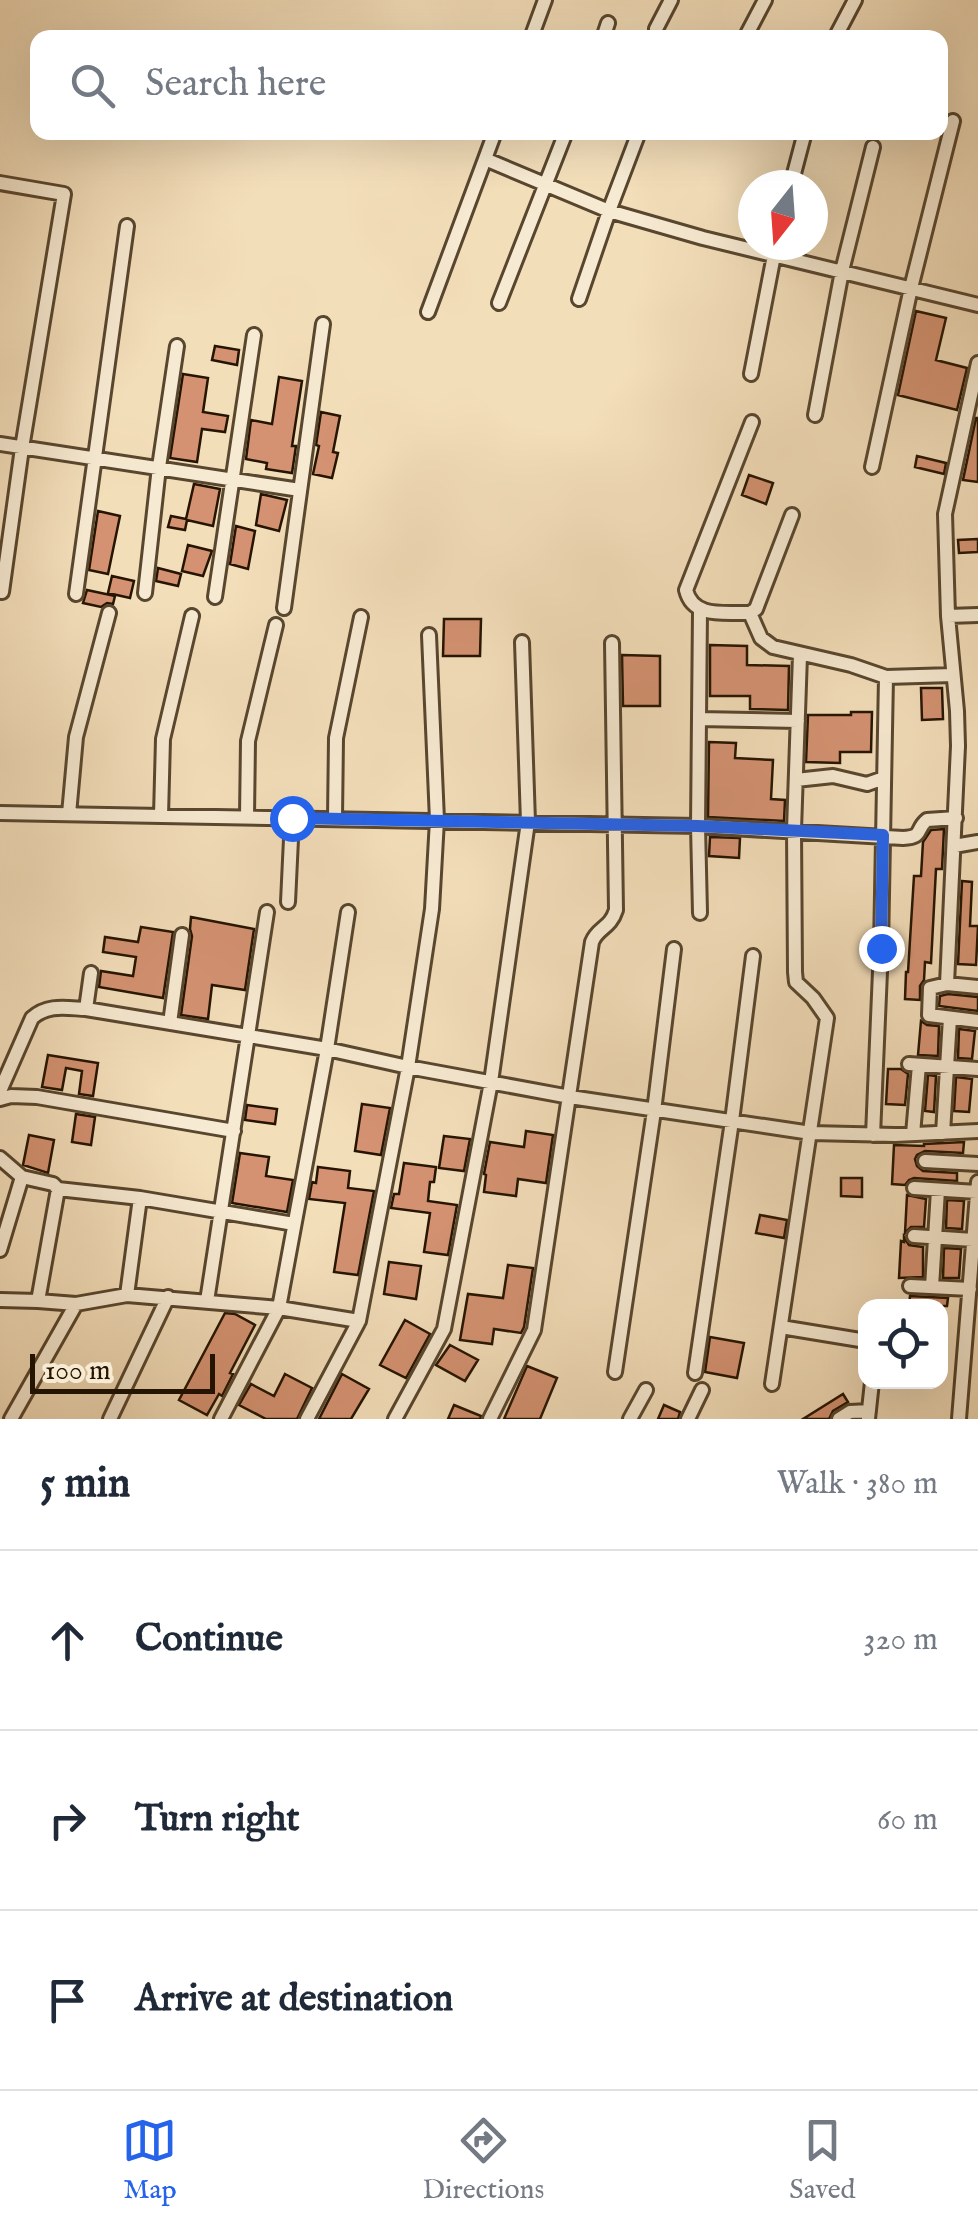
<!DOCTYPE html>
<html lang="en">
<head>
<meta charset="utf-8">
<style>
	body { margin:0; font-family:"IM FELL English",serif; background:#f2f2f3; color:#1f2937 }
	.controls { position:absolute; right:30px; bottom:30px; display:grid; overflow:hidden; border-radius:20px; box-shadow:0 10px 40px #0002 }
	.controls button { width:90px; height:90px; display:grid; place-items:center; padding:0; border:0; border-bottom:2px solid #e0e1e3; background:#fff; color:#1f2937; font:50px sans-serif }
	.compass { position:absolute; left:738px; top:170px; width:90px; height:90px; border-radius:50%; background:#fff; box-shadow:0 10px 40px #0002; rotate:197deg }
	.scale { position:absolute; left:30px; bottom:25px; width:185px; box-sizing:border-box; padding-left:10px; border:5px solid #251400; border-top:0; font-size:28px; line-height:35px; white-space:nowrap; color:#251400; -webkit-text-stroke:8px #f7ead2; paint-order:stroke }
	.stop { position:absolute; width:30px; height:30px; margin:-22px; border:8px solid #2563eb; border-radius:50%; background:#fff }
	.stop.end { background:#2563eb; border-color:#fff; box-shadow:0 2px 10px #0008 }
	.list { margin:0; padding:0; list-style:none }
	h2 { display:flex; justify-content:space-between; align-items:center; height:130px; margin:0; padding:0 40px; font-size:42px }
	h2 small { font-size:32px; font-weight:400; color:#747a83 }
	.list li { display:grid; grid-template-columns:65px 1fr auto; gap:30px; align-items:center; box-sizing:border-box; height:180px; padding:0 40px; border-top:2px solid #e0e1e3 }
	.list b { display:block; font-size:38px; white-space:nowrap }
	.list em { font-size:32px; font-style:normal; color:#747a83 }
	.icon { flex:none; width:55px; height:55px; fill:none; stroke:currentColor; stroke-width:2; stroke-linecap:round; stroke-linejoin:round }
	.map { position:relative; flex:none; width:978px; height:1419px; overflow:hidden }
	.search { position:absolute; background:#fff; box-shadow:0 10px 40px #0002; left:30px; right:30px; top:30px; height:110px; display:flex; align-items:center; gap:25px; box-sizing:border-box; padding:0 35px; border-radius:20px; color:#747a83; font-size:38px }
	.sheet { height:670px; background:#fff }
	nav { display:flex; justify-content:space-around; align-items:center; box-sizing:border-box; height:140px; border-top:2px solid #e0e1e3; background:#fff; font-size:28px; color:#747a83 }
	nav a { display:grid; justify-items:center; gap:5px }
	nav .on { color:#2563eb }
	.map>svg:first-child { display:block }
	.building { fill:#d49272; stroke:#251400; stroke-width:2.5 }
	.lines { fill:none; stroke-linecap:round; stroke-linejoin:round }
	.street-casing { stroke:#58462e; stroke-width:18 }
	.street { stroke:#f7ead2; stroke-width:12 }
	.route { stroke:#2563eb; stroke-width:12 }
</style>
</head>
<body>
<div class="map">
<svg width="978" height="1419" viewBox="0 0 978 1419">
	<rect width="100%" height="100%" fill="#f3deba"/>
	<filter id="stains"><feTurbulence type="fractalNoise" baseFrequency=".002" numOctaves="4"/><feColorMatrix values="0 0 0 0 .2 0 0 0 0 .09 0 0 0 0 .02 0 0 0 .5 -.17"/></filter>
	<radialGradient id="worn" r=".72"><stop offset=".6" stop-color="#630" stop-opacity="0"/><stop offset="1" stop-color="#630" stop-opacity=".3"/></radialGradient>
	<path class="building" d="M916 311 946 318 936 360 967 368 957 410 898 395Z
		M215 346 239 350 237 365 212 360Z
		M183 374 208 378 203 412 228 416 225 432 202 429 197 462 170 458Z
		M279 377 302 381 292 446H296L292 473 266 469 267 463 246 459 251 420 272 424Z
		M321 412 340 416 333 452 338 453 332 478 313 474 319 446 316 445Z
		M976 418H978V482L963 480Z
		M917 456 946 463 944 474 915 467Z
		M749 475 773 483 766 504 742 495Z
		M194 484 220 489 213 526 187 520 185 530 168 527 171 516 186 519Z
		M261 494 287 500 279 531 256 525Z
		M98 511 120 516 108 574 89 570Z
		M236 526 255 531 248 569 230 564Z
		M978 539V552L959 553 958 540Z
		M188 545 212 551 203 576 182 571Z
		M158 568 181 574 178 586 156 581Z
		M112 576 134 581 130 598 108 593Z
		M87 590 115 596 113 604 107 603 101 607 83 603Z
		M444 619H481L480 656H443Z
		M710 645 747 646V665L789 666 788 710 750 709V696H710Z
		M622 655 660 656V706H623Z
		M921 688H942L943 719 922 720Z
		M851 712H872L871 752H840V763L806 762 808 715H851Z
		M709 742 736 743 735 758 773 760 771 799 785 800 784 821 708 817Z
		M944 829 942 869H936L931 963 925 962 924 980 920 986V1000L905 999 906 972H908L914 876H921L923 842 931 830Z
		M710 837 740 838 739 858 709 856Z
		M962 881 972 882 970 926H978L976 965 958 964Z
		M191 917 254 929 245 990 212 985 208 1019 181 1015 192 936 190 929Z
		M141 927 173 932 163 998 99 987 101 971 133 976 136 957 103 952 105 937 138 942Z
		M948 994 978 997V1011L939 1006 940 996Z
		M921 1021 927 1025 939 1026 938 1056 918 1055Z
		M959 1029 975 1031 972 1059 958 1058Z
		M48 1055 98 1063 93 1096 79 1094 82 1071 66 1068 62 1090 42 1087Z
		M888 1069H901L908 1074 905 1105 886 1104Z
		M928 1075 936 1076 934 1112 925 1111Z
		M956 1077 972 1079 969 1112 954 1111Z
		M362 1104 390 1108 381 1155 355 1151Z
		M247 1105 277 1109 275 1124 245 1120Z
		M76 1114 95 1117 91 1145 72 1142Z
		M526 1131 553 1135 546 1183 518 1179 516 1196 484 1192 486 1175 484 1174 490 1142 524 1147Z
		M29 1135 54 1140 48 1173 23 1165Z
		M444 1136 470 1139 464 1171 439 1168Z
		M964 1142 963 1153 925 1151 917 1155 915 1159 917 1166 923 1171 957 1173V1181L914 1178 909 1180 905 1185 892 1184 894 1145 924 1146V1144Z
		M240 1153 269 1157 266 1176 293 1180 287 1212 232 1203Z
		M404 1163 436 1167 434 1182H430L428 1201 457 1205 448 1255 424 1252 430 1213 391 1208 394 1194H399Z
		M318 1167 350 1171 348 1188 374 1191 358 1275 334 1272 345 1203 309 1199 312 1182 316 1183Z
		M841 1178H862V1197L841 1196Z
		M907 1195 926 1199 924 1227H911L905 1233Z
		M947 1200 964 1201 962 1229 946 1228Z
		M760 1215 787 1220 784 1238 756 1233Z
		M904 1237 909 1245 923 1247V1277L899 1278 901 1241 904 1242Z
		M944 1248 961 1249 959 1278H943Z
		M389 1262 421 1266 416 1299 384 1294Z
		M508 1265 533 1268 524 1327 521 1333 494 1329 492 1344 460 1340 468 1294 503 1298Z
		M910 1296 948 1298 947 1306H909Z
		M225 1313 235 1314 255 1325 230 1373 233 1374 222 1396 219 1394 207 1415 179 1400Z
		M405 1320 430 1334 406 1378 380 1365Z
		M710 1337 744 1343 737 1378 705 1372Z
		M450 1345 478 1360 465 1381 436 1365Z
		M527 1366 557 1378 540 1419H504Z
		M285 1374 312 1388 297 1419H266L239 1405 251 1384 274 1396Z
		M342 1374 369 1389 351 1419H319Z
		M843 1394 848 1402 833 1411 829 1419H803Z
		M454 1405 481 1416 480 1419H448Z
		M664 1405 680 1412 678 1419H658Z"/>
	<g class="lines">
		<g class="street-casing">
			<path id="street" d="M656 29 671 0
				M531 38 545 0
				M603 38 608 23
				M745 38 765 0
				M835 38 855 0
				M485 159 495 132
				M0 183 64 194 22 448 2 592
				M791 185 805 132
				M579 299 609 211 639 132
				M499 303 566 132
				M428 312 485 159 609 211 703 238 978 305
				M978 363 945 514 948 616 957 711 958 746 947 984 978 987
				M751 374 776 245
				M815 415 842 271 873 147
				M752 422 686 590C693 619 725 612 750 613L756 609 792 515
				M0 444 300 490
				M872 467 911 288 953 121
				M145 593 159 467 177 346
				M76 594 127 226
				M215 597 254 335
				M284 608 323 324
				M700 611 698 826 700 913
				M750 613 761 638 773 647 851 665 886 677 953 675
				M948 616 978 615
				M699 719 798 721
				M796 780 833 776 867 784 884 778
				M0 813 698 826 903 838C924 837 915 830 927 820L956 818
				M69 814 76 737 109 613
				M161 816 163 739 192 616
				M247 817 248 741 276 625
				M335 818 336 738 361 617
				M954 846 978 842
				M288 902 292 818
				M348 912 327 1049 279 1308 359 1321
				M947 984 930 988 929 1015 978 1021
				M86 1009 91 973
				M170 1023 182 935
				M909 1064 978 1069
				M0 1091 32 1018C48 1004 65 1008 86 1009L327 1049 408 1067 570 1097 811 1133 895 1135 978 1131
				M0 1099 11 1096 37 1097 234 1131
				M943 1133 950 1018
				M913 1134 919 1065
				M873 1135 881 948 886 677
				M0 1158 22 1177 53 1184 58 1189 38 1301 0 1300
				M925 1161 978 1164
				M914 1188 977 1192
				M58 1189 140 1198
				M914 1236 973 1240
				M0 1250 22 1177
				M910 1286 970 1289
				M932 1287 938 1190
				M127 1295 140 1198 294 1224
				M38 1301 76 1304
				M207 1301 267 912
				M781 1327 860 1340
				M615 1372 654 1111 674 949
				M695 1373 732 1121 753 956
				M772 1384 827 1018 813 998 796 982 795 972 794 830 800 655
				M11 1419 76 1304 127 1295 279 1308 221 1419
				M110 1419 168 1297
				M307 1419 359 1321 408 1067 432 909 437 820 429 635
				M395 1419 444 1329 491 1082 528 822 522 642
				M490 1419 534 1330 592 942C598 927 610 929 616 910L612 643
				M630 1419 646 1390
				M688 1419 702 1390
				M839 1419 850 1412 869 1411
				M868 1419 872 1382
				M959 1419 978 1182"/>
		</g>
		<use href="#street" class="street"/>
	</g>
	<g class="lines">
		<path class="route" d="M292 818 698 826 883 835 881 948"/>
	</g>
	<rect width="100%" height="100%" filter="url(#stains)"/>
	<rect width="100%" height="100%" fill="url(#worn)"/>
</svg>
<div class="controls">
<button><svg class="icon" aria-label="locate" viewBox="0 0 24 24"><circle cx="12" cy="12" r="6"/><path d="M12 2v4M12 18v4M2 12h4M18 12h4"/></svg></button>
</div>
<svg class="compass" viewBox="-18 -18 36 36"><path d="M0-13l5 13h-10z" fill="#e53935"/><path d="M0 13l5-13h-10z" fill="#747a83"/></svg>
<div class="scale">100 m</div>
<div class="stop" style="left:292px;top:818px"></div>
<div class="stop end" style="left:881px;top:948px"></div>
<div class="search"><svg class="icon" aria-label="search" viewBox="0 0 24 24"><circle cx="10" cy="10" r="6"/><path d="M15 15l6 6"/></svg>Search here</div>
</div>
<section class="sheet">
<h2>5 min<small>Walk · 380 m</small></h2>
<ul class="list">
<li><svg class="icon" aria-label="ahead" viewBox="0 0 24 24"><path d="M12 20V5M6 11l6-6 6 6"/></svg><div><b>Continue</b></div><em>320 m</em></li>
<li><svg class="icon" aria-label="right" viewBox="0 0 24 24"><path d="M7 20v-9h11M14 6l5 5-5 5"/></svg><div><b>Turn right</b></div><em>60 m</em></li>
<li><svg class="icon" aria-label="arrive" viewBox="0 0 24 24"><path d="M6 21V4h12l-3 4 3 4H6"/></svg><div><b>Arrive at destination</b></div></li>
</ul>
</section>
<nav>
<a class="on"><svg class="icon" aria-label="map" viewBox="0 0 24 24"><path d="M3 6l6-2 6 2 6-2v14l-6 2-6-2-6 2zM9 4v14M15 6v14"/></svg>Map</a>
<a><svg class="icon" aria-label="directions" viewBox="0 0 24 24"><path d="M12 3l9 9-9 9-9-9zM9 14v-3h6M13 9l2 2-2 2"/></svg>Directions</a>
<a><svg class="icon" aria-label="saved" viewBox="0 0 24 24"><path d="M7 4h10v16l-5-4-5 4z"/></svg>Saved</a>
</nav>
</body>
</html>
